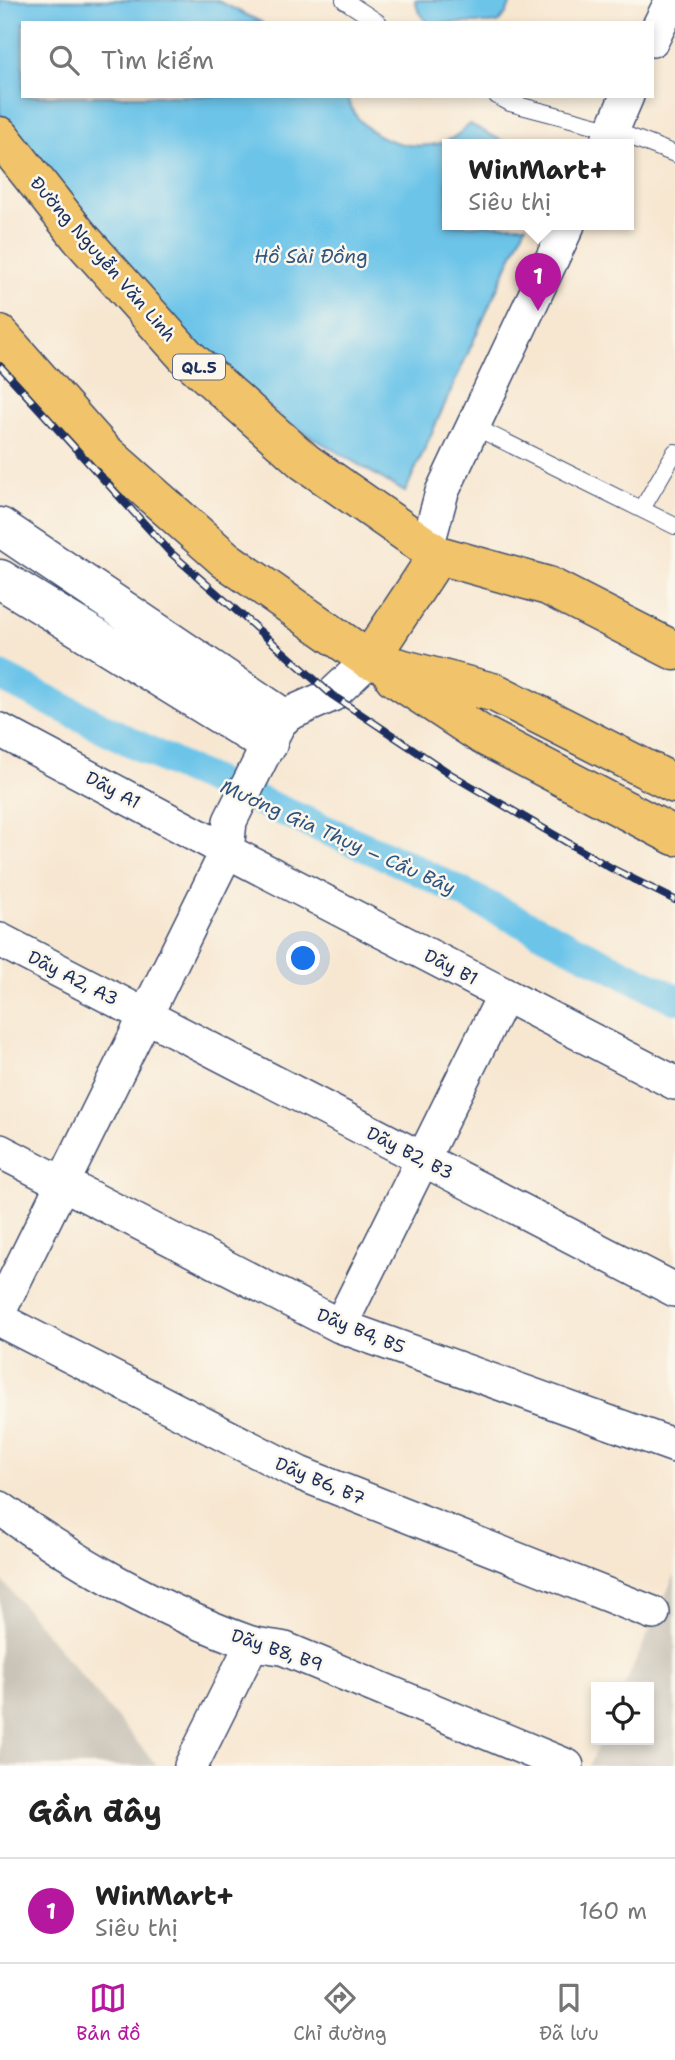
<!DOCTYPE html>
<html lang="vi">
<head>
<meta charset="utf-8">
<style>
	body { margin:0; font-family:"Shantell Sans",sans-serif; background:#f6f6f6; color:#222 }
	.controls { position:absolute; right:21px; bottom:21px; display:grid; overflow:hidden; border-radius:0px; box-shadow:0 4px 10px #0003 }
	.controls button { width:63px; height:63px; display:grid; place-items:center; padding:0; border:0; border-bottom:2px solid #e0e0e0; background:#fff; color:#222; font:35px sans-serif }
	.you { position:absolute; left:304px; top:959px; width:24px; height:24px; margin:-18px; border:5px solid #fff; border-radius:50%; background:#1a73e8; box-shadow:0 0 0 10px #1a73e833 }
	.badge { display:grid; place-items:center; width:46px; height:46px; border-radius:50%; background:#b5179e; color:#fff; font-size:23px; font-weight:700 }
	.pin { position:absolute; translate:-50% -58px; filter:drop-shadow(0 2px 4px #0008) }
	.pin::after { content:''; position:absolute; top:37px; width:24px; height:21px; background:inherit; clip-path:polygon(0 0,100% 0,50% 100%) }
	.popup { position:absolute; left:442px; top:139px; width:192px; height:91px; box-sizing:border-box; display:grid; place-content:center; border-radius:0px; background:#fff; filter:drop-shadow(0 2px 5px #0005); font-size:23px; white-space:nowrap; color:#767676 }
	.popup b { font-size:26px; color:#222 }
	.popup::after { content:''; position:absolute; left:50%; top:100%; margin-left:-14px; border:14px solid transparent; border-top-color:#fff }
	.list { margin:0; padding:0; list-style:none }
	h2 { display:flex; justify-content:space-between; align-items:center; height:91px; margin:0; padding:0 28px; font-size:30px }
	h2 small { font-size:23px; font-weight:400; color:#767676 }
	.list li { display:grid; grid-template-columns:46px 1fr auto; gap:21px; align-items:center; box-sizing:border-box; height:105px; padding:0 28px; border-top:2px solid #e0e0e0 }
	.list b { display:block; font-size:26px; white-space:nowrap }
	.list p { margin:0; font-size:23px; white-space:nowrap; color:#767676 }
	.list em { font-size:23px; font-style:normal; color:#767676 }
	.icon { flex:none; width:38px; height:38px; fill:none; stroke:currentColor; stroke-width:2; stroke-linecap:round; stroke-linejoin:round }
	.map { position:relative; flex:none; width:675px; height:1766px; overflow:hidden }
	.search { position:absolute; background:#fff; box-shadow:0 4px 10px #0003; left:21px; right:21px; top:21px; height:77px; display:flex; align-items:center; gap:18px; box-sizing:border-box; padding:0 24px; border-radius:0px; color:#767676; font-size:26px }
	.sheet { height:196px; background:#fff }
	nav { display:flex; justify-content:space-around; align-items:center; box-sizing:border-box; height:98px; border-top:2px solid #e0e0e0; background:#fff; font-size:19px; color:#767676 }
	nav a { display:grid; justify-items:center; gap:4px }
	nav .on { color:#b5179e }
	.map>svg:first-child { display:block }
	.industrial { fill:#c9c3b8 }
	.water { fill:#6cc4e9; stroke:#447aa4; stroke-width:2 }
	.lines { fill:none; stroke-linecap:round; stroke-linejoin:round }
	.canal { stroke:#6cc4e9; stroke-width:30 }
	.service-casing { stroke:#3c4b6f; stroke-width:18 }
	.minor-casing { stroke:#3c4b6f; stroke-width:36 }
	.tertiary-casing { stroke:#3c4b6f; stroke-width:41 }
	.trunk-casing { stroke:#3c4b6f; stroke-width:41 }
	.service { stroke:#fff; stroke-width:16 }
	.minor { stroke:#fff; stroke-width:33 }
	.tertiary { stroke:#fff; stroke-width:38 }
	.trunk { stroke:#f1c36a; stroke-width:38 }
	.rail-casing { stroke:#1b2f5e; stroke-width:8 }
	.rail { stroke:#fbf7ec; stroke-width:5; stroke-dasharray:16; stroke-linecap:butt }
	.labels { text-anchor:middle; dominant-baseline:central; stroke-width:5; stroke-linejoin:round; paint-order:stroke }
	.shield { fill:#fbf7ec; stroke:#5e6b89; stroke-width:2 }
	.shield-label { font-size:16px; font-weight:bold; fill:#1b2f5e }
	.street-label { font-size:18px; fill:#1b2f5e; stroke:#fbf7ec }
	.water-label { font-size:19px; font-style:italic; fill:#2f5481; stroke:#fbf7ec }
</style>
</head>
<body>
<div class="map">
<svg width="675" height="1766" viewBox="0 0 675 1766">
	<rect width="100%" height="100%" fill="#fbf7ec"/>
	<filter id="ink" filterUnits="userSpaceOnUse"><feTurbulence type="fractalNoise" baseFrequency=".0143" numOctaves="2"/><feDisplacementMap in="SourceGraphic" scale="14" xChannelSelector="R" yChannelSelector="G"/><feConvolveMatrix kernelMatrix="1 2 1 2 8 2 1 2 1" color-interpolation-filters="sRGB"/></filter>
	<filter id="wash" filterUnits="userSpaceOnUse"><feTurbulence type="fractalNoise" baseFrequency=".00686" numOctaves="4" result="noise"/><feDisplacementMap in="SourceGraphic" scale="28" xChannelSelector="R" yChannelSelector="G"/><feGaussianBlur stdDeviation="1.57" result="paint"/><feColorMatrix in="noise" values="0 0 0 0 0 0 0 0 0 0 0 0 0 0 0 0 0 1.4 0 .05"/><feComposite in="paint" operator="in"/></filter>
	<g filter="url(#wash)">
		<rect width="100%" height="100%" fill="#f7e7d1"/>
		<path class="industrial" d="M675 1574V1766H589L600 1740H649V1687H624Z
			M0 1578 157 1766H0Z"/>
		<path class="water" d="M0 0H216L263 23H23V96H347C357 134 400 151 437 144 450 142 460 133 470 124L510 145H447V225H526L405 492 288 423 146 301 35 166 0 114Z
			M415 0H512L506 14 498 23H428L418 10Z"/>
		<g class="lines">
			<path class="canal" d="M0 676 179 766 411 867 675 999"/>
		</g>
	</g>
	<g filter="url(#ink)">
		<g class="lines">
			<g class="service-casing">
				<path id="service" d="M344 0 379 23
					M497 96 510 103 613 130 675 154
					M473 426 675 526
					M642 509 675 452"/>
			</g>
			<g class="minor-casing">
				<path id="minor" d="M652 40 672 0
					M606 145 627 96
					M438 555 429 540 442 492 568 225
					M0 730 227 851 675 1083
					M0 940 675 1290
					M0 1151 340 1326 675 1446
					M0 1310 227 851 230 821 282 717 332 695 369 660
					M0 1320 299 1473 653 1613
					M340 1326 504 995
					M0 1508C72 1561 164 1612 248 1642 259 1646 273 1646 285 1649L567 1766
					M191 1766 252 1644"/>
			</g>
			<g class="tertiary-casing">
				<path id="tertiary" d="M0 527 282 717
					M0 579 268 744"/>
			</g>
			<g class="trunk-casing">
				<path id="trunk" d="M0 136 79 236 186 356 305 462 438 555 548 586 675 651
					M0 335 103 451 226 560 369 660 496 693 675 784
					M369 660 438 555
					M394 677 482 735 675 836"/>
			</g>
			<use href="#service" class="service"/>
			<use href="#minor" class="minor"/>
			<use href="#tertiary" class="tertiary"/>
			<use href="#trunk" class="trunk"/>
			<g class="rail-casing">
				<path id="rail" d="M0 366 170 552 332 695 452 775 611 868 675 900"/>
			</g>
			<use href="#rail" class="rail"/>
		</g>
	</g>
	<g class="labels">
		<rect class="shield" x="173" y="354.5" width="52" height="25" rx="5"/>
		<g class="shield-label">
			<text x="199" y="367">QL.5</text>
		</g>
		<g class="street-label">
			<text transform="translate(103 259) rotate(49)">Đường Nguyễn Văn Linh</text>
			<text transform="translate(113 790) rotate(28)">Dãy A1</text>
			<text transform="translate(451 967) rotate(27)">Dãy B1</text>
			<text transform="translate(73 978) rotate(27)">Dãy A2, A3</text>
			<text transform="translate(410 1153) rotate(27)">Dãy B2, B3</text>
			<text transform="translate(361 1331) rotate(22)">Dãy B4, B5</text>
			<text transform="translate(320 1481) rotate(23)">Dãy B6, B7</text>
			<text transform="translate(277 1650) rotate(19)">Dãy B8, B9</text>
		</g>
		<g class="water-label">
			<text x="311" y="256">Hồ Sài Đồng</text>
			<text transform="translate(338 837) rotate(24)">Mương Gia Thụy – Cầu Bây</text>
		</g>
	</g>
</svg>
<div class="controls">
<button><svg class="icon" aria-label="locate" viewBox="0 0 24 24"><circle cx="12" cy="12" r="6"/><path d="M12 2v4M12 18v4M2 12h4M18 12h4"/></svg></button>
</div>
<div class="you"></div>
<div class="pin badge" style="left:538px;top:311px">1</div>
<div class="popup"><b>WinMart+</b>Siêu thị</div>
<div class="search"><svg class="icon" aria-label="search" viewBox="0 0 24 24"><circle cx="10" cy="10" r="6"/><path d="M15 15l6 6"/></svg>Tìm kiếm</div>
</div>
<section class="sheet">
<h2>Gần đây<small></small></h2>
<ul class="list">
<li><span class="badge">1</span><div><b>WinMart+</b><p>Siêu thị</p></div><em>160 m</em></li>
</ul>
</section>
<nav>
<a class="on"><svg class="icon" aria-label="map" viewBox="0 0 24 24"><path d="M3 6l6-2 6 2 6-2v14l-6 2-6-2-6 2zM9 4v14M15 6v14"/></svg>Bản đồ</a>
<a><svg class="icon" aria-label="directions" viewBox="0 0 24 24"><path d="M12 3l9 9-9 9-9-9zM9 14v-3h6M13 9l2 2-2 2"/></svg>Chỉ đường</a>
<a><svg class="icon" aria-label="saved" viewBox="0 0 24 24"><path d="M7 4h10v16l-5-4-5 4z"/></svg>Đã lưu</a>
</nav>
</body>
</html>
